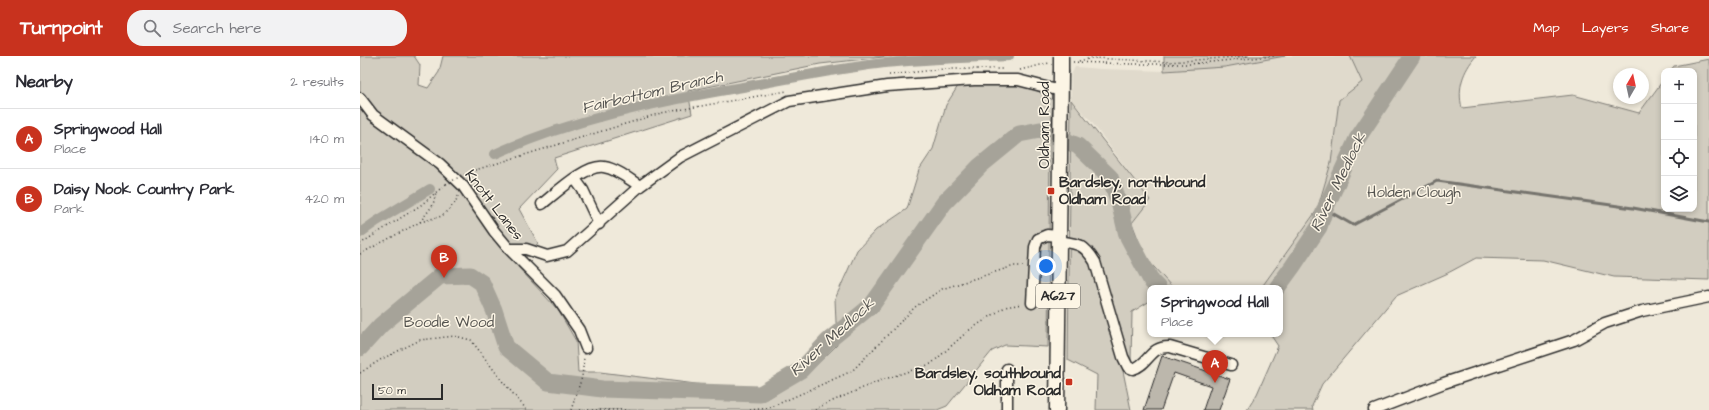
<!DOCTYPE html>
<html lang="en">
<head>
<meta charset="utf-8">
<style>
	body { margin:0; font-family:"Architects Daughter",sans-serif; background:#f2f2f3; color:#2b2b33 }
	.controls { position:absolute; right:12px; top:12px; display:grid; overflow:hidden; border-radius:8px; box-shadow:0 2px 6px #0003 }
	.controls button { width:36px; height:36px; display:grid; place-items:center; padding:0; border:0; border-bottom:1px solid #e1e1e2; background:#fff; color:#2b2b33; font:20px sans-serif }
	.compass { position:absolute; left:1253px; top:12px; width:36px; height:36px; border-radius:50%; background:#fff; box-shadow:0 2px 6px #0003; rotate:9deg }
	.scale { position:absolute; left:12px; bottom:10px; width:71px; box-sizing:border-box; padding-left:4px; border:2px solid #2b2b2b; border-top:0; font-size:11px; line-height:14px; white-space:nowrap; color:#2b2b2b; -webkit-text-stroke:3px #fcf5e5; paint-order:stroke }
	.you { position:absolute; left:686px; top:210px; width:14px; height:14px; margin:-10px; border:3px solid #fff; border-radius:50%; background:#1a73e8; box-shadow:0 0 0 6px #1a73e833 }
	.badge { display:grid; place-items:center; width:26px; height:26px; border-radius:50%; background:#c8321e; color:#fff; font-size:13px; font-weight:700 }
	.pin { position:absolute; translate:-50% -33px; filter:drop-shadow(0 1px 2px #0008) }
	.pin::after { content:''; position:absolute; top:21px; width:14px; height:12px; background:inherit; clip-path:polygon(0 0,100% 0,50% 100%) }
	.popup { position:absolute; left:787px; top:229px; width:136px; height:52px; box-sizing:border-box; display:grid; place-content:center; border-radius:8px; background:#fff; filter:drop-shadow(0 1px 3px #0005); font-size:13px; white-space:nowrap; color:#7c7c81 }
	.popup b { font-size:15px; color:#2b2b33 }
	.popup::after { content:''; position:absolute; left:50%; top:100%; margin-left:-8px; border:8px solid transparent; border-top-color:#fff }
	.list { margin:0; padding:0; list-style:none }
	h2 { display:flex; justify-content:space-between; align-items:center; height:52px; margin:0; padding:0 16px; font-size:17px }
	h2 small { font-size:13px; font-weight:400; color:#7c7c81 }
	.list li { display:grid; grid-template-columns:26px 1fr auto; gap:12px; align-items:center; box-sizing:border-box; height:60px; padding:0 16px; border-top:1px solid #e1e1e2 }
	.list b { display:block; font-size:15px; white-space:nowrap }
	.list p { margin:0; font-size:13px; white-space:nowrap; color:#7c7c81 }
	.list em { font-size:13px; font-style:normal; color:#7c7c81 }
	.icon { flex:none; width:22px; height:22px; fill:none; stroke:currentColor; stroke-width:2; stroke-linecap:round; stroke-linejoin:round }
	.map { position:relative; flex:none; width:1349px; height:354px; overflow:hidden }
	header { display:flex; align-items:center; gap:24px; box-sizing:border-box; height:56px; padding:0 20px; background:#c8321e; color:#fff }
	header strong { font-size:19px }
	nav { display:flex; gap:22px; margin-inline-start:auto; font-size:14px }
	.search { width:280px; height:36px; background:#f2f2f3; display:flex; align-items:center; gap:10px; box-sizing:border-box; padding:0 14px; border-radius:16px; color:#7c7c81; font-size:15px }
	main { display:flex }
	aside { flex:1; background:#fff }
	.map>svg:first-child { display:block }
	.built { fill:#e0dacc }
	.green { fill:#d2cdc0; stroke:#7e7c76 }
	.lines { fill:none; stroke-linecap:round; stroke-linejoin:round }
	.stream { stroke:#75736d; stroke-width:3 }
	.canal { stroke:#a6a399; stroke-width:10 }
	.river { stroke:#a6a399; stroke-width:17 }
	.building { fill:#bcb7ac; stroke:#2b2b2b }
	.minor-casing { stroke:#2b2b2b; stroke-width:13 }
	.highway-casing { stroke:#2b2b2b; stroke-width:17 }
	.path { stroke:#2b2b2b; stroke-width:1.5; stroke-dasharray:1 3; stroke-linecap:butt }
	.minor { stroke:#fcf5e5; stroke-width:10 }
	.highway { stroke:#fcf5e5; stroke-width:14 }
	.highway-bridge-casing { stroke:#2b2b2b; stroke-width:17; stroke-linecap:butt }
	.path-bridge { stroke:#2b2b2b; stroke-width:1.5; stroke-dasharray:1 3; stroke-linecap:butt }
	.highway-bridge { stroke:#fcf5e5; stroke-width:14 }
	.poi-dot { fill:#c8321e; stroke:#fcf5e5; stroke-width:1.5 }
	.labels { text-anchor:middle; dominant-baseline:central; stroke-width:3; stroke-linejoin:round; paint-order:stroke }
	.shield { fill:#fcf5e5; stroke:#6a6863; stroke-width:1 }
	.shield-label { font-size:14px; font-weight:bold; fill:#2b2b2b }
	.street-label { font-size:15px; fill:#2b2b2b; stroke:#fcf5e5 }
	.poi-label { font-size:15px; font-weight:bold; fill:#2b2b2b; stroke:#fcf5e5; text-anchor:start }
	.park-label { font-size:15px; fill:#555450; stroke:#fcf5e5 }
	.water-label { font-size:16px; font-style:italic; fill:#565552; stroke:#fcf5e5 }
</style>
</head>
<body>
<header>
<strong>Turnpoint</strong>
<div class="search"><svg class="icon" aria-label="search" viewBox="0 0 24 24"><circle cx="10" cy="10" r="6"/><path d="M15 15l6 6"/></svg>Search here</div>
<nav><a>Map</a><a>Layers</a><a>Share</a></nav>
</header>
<main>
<aside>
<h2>Nearby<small>2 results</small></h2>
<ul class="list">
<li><span class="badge">A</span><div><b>Springwood Hall</b><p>Place</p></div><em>140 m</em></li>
<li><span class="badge">B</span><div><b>Daisy Nook Country Park</b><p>Park</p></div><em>420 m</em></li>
</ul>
</aside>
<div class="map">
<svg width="1349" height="354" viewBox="0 0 1349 354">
	<rect width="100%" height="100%" fill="#efe9da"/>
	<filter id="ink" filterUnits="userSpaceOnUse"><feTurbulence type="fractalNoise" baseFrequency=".025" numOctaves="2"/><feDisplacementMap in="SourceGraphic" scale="8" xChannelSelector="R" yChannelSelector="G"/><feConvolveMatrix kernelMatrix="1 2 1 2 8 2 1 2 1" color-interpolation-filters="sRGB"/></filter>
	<g filter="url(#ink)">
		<path class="built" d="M925 0H990L1002 26 979 44 971 107 957 154 901 232H813L785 201 772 167 790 144 730 64 711 44V19L715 11 742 13 804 15 865 11Z"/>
		<path class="green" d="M0 0H54L60 9 59 29 68 32 79 16 83 0H532L460 8 328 35 332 58 194 102 197 113 159 153 178 187 158 211 198 254 216 285 218 316H240L344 329 345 342 407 343 447 318 477 289 475 243 497 194 516 174 547 153 559 114 573 93 586 49 598 30 645 27 669 30 693 44 690 89 688 291 645 289 632 295 587 350 577 354H0Z
			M804 0H925L865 11 804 15Z
			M990 0H1116C1103 15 1097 32 1102 52L1213 39 1279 57 1304 23V153H1334V15H1310L1314 10 1349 3V224L1254 221 1183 204 1116 202 1086 218 1036 240 962 328 952 350 953 354H887L897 338 918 290 910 278H920V232H901L957 154 971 107 979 44 1002 26Z
			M711 44 790 144 772 167 785 201 812 231 790 232V245L772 256 771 305 762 310 771 354H736L737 319 708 304Z"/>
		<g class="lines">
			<path class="stream" d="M965 153 993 169 1077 125 1273 152 1349 166"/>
			<path class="canal" d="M135 98C210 64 291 47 371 33 419 25 467 14 517 8 561 3 605 2 649 0
				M0 177 17 165 70 133"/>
			<path class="river" d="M917 232 933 210 959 171 965 153 997 83 1052 0
				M0 292 21 269 80 220 110 219 122 227 134 254 146 291 188 326 242 333 400 338 441 314 468 285 512 249 584 147 620 110 659 78 680 74 718 90 750 121 760 150 767 179 792 226 798 232"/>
		</g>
		<path class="building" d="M802 300 870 323 859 354H843L851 330 814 317 801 354H784Z"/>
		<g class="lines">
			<g class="minor-casing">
				<path id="minor" d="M0 42 13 59 80 108 103 130 134 175 149 193 195 239 219 274 226 292
					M215 123 223 134 239 168
					M182 148C196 137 226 108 244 111 257 113 269 123 280 130
					M699 185C719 188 724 188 735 206L763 301 768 311 773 313C790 308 789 290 810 291L871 309
					M149 193H166L187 200 207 195 280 130 320 101 429 45 527 30 614 24H658L701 35
					M672 247 675 191 678 183 687 179 699 180
					M647 354V313
					M1014 354 1084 327 1214 284 1245 267 1282 255 1349 241"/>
			</g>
			<g class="highway-casing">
				<path id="highway" d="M697 354 701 17"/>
			</g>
			<path class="path" d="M719 5 732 2 809 6 890 0
				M713 6 771 8H829L914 0
				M660 14 689 7
				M529 19 584 13H643
				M104 119 112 115 301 57 427 35
				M60 166 73 149 76 136
				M0 188 61 149 86 128
				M0 198 60 166 82 160 95 147 98 140
				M0 317 20 304 60 284 95 280 111 284 143 326 167 354
				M211 354 222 321 224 301
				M220 354H272
				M390 354 409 352 492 315 555 251 582 233 654 210H663
				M455 354 461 350 519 325 571 308 608 275 645 251 662 248"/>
			<use href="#minor" class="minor"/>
			<use href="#highway" class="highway"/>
			<g class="highway-bridge-casing">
				<path id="highway-bridge" d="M701 17V0"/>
			</g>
			<path class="path-bridge" d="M86 128 103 119"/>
			<use href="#highway-bridge" class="highway-bridge"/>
		</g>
	</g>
	<g class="poi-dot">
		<rect x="687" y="131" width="8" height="8" rx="2"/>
		<rect x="705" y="322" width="8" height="8" rx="2"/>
	</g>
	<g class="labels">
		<rect class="shield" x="676" y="228" width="44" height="24" rx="3"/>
		<g class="shield-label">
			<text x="698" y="240">A627</text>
		</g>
		<g class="street-label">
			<text transform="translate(684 69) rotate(-90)">Oldham Road</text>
			<text transform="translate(134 149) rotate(52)">Knott Lanes</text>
		</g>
		<g class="poi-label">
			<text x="699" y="126">Bardsley, northbound<tspan x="699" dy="17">Oldham Road</tspan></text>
			<text x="701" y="317" text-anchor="end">Bardsley, southbound<tspan x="701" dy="17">Oldham Road</tspan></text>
		</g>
		<g class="park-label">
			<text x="1054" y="136">Holden Clough</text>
			<text x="89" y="266">Boodle Wood</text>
		</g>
		<g class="water-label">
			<text transform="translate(292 36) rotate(-13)">Fairbottom Branch</text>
			<text transform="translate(978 126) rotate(-64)">River Medlock</text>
			<text transform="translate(472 281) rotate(-42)">River Medlock</text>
		</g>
	</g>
</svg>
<div class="controls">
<button>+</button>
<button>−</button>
<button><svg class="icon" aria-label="locate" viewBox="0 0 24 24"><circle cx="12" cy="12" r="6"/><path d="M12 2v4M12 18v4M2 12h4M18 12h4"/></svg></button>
<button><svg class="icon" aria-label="layers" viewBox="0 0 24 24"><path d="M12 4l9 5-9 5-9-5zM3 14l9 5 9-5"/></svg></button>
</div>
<svg class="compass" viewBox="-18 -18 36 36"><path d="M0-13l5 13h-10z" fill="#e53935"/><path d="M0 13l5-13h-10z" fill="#7c7c81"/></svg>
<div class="scale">50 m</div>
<div class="you"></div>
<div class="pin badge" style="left:855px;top:327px">A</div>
<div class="popup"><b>Springwood Hall</b>Place</div>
<div class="pin badge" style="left:84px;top:222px">B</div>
</div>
</main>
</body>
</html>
